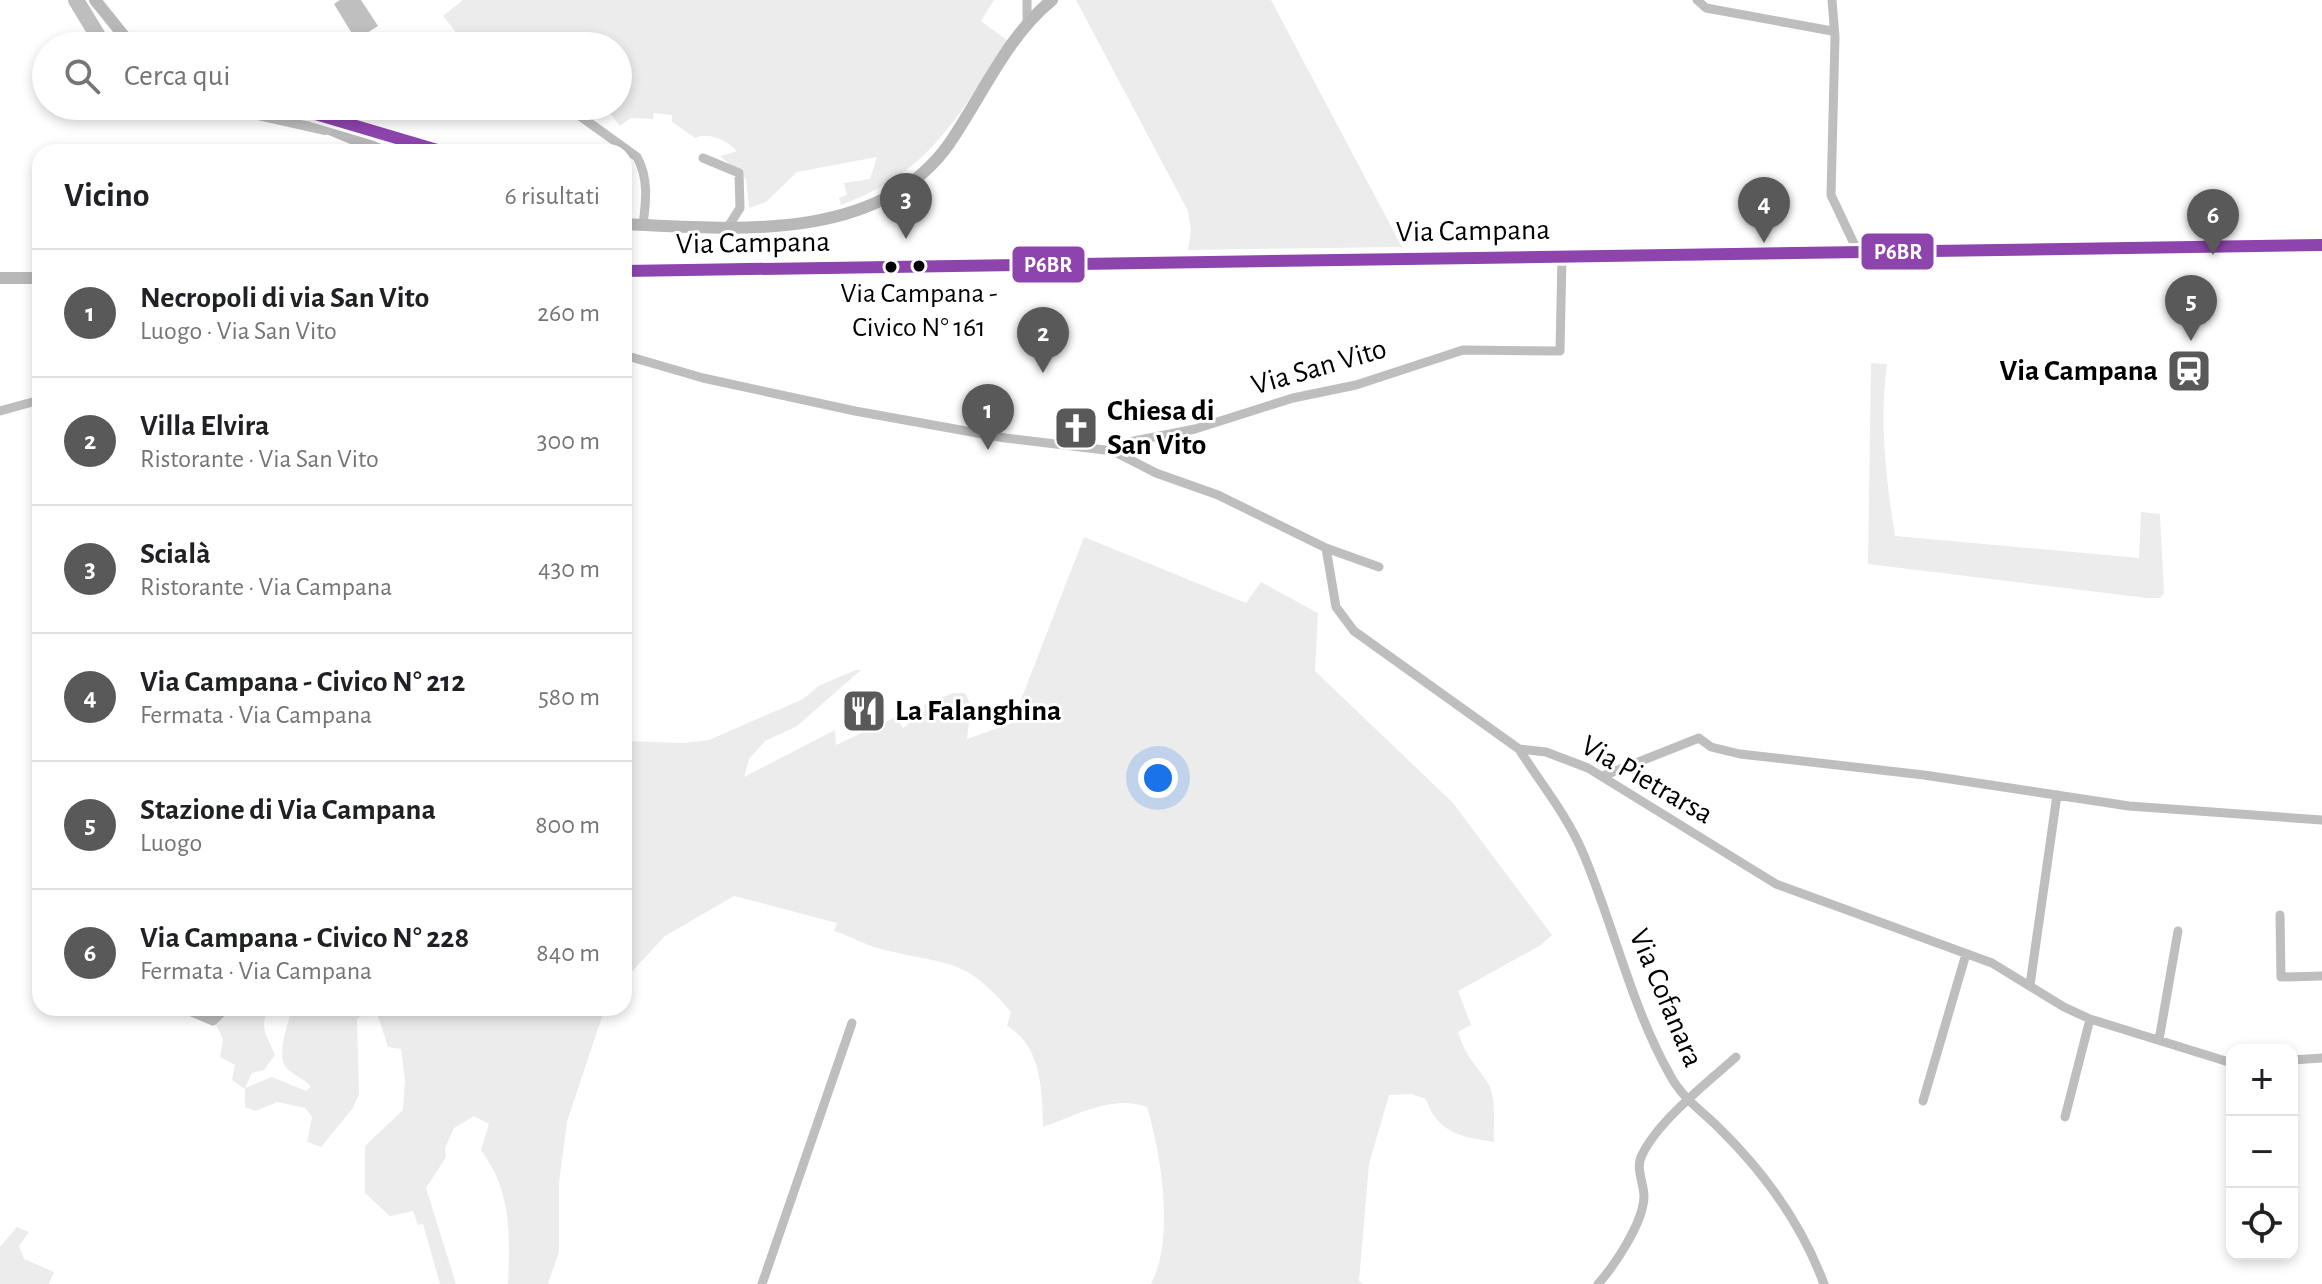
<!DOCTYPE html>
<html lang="it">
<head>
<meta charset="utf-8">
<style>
	body { margin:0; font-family:"Alegreya Sans",sans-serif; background:#f2f2f2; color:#202124 }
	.controls { position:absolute; right:24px; bottom:24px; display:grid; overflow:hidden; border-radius:16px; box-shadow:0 4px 12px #0003 }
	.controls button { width:72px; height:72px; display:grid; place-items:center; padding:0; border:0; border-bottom:2px solid #e0e0e0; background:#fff; color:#202124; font:40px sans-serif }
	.you { position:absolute; left:1158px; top:778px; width:28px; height:28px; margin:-20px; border:6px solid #fff; border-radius:50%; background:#1a73e8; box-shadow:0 0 0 12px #1a73e833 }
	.badge { display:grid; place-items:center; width:52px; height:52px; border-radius:50%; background:#595959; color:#fff; font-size:26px; font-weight:700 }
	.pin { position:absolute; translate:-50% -66px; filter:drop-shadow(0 2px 4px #0008) }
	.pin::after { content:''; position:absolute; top:42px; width:28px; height:24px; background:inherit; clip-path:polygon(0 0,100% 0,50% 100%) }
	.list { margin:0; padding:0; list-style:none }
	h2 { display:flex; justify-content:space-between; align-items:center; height:104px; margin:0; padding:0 32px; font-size:34px }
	h2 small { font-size:26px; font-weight:400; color:#757577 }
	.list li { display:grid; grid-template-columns:52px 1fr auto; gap:24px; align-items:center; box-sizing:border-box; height:128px; padding:0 32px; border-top:2px solid #e0e0e0 }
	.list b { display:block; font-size:30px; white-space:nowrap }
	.list p { margin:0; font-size:26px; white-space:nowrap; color:#757577 }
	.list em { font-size:26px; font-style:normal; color:#757577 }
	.icon { flex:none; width:44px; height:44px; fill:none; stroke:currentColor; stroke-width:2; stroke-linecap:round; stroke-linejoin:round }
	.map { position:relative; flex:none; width:2322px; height:1284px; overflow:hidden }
	.search { position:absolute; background:#fff; box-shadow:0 4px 12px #0003; left:32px; top:32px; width:600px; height:88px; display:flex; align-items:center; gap:20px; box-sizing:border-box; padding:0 28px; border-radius:44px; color:#757577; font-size:30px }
	.panel { position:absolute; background:#fff; box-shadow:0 4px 12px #0003; left:32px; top:144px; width:600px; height:872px; border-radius:24px }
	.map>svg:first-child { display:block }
	.green { fill:#ececec }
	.water { fill:#bfbfbf }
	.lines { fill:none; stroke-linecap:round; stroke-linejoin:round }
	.street { stroke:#bebebe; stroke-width:9 }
	.secondary { stroke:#b8b8b8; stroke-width:12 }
	.highway { stroke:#bebebe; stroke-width:16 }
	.bus-1-casing { stroke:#fff; stroke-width:18 }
	.bus-1 { stroke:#8e44ad; stroke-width:12 }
	.bus-dot { fill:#000; stroke:#fff; stroke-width:3 }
	.labels { text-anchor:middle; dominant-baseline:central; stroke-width:6; stroke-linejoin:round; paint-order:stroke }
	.bus-label { font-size:28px; fill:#000; stroke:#fff }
	.street-label { font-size:30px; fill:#000; stroke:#fff }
	.poi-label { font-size:30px; font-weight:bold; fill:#000; stroke:#fff; text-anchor:start }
	.line-badge { stroke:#fff; stroke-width:3 }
	.badge-label { font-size:22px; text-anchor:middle; font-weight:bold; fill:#fff }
</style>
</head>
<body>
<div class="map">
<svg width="2322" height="1284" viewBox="0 0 2322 1284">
	<rect width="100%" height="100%" fill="#fff"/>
	<path class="green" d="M463 0H994L981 21 1008 41C957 117 931 172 841 205L839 198 847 195 844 183 870 179 877 157 797 172 766 202 749 208 746 179 720 156 737 151C729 141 706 131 695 138L672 122V115L654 113 653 119 631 118 620 126 604 106H618V46H460L463 41 443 16Z
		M1076 0H1271L1402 247 1188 250 1191 230 1188 211Z
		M1871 363 1887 364C1879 422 1886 479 1895 536L2139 558 2141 512 2160 514 2164 593 2160 598H2147L1868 564Z
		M1084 537 1246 603 1261 582 1318 613 1315 671 1453 803 1552 935 1541 945 1458 991 1471 1025 1458 1032C1467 1059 1474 1062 1488 1083 1497 1099 1493 1125 1494 1142 1462 1137 1437 1133 1426 1099L1411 1094 1389 1095 1369 1164 1359 1281 1363 1284H1151C1175 1239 1161 1153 1147 1107 1112 1094 1077 1115 1043 1127 1042 1091 1042 1046 1007 1026L1011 1012C964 955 947 966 881 949 865 945 850 936 834 931L837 923 734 896 665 936 624 980V741L684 743 709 740 803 699 820 685 856 670H861L797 726 765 741 749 759 744 777 835 730 836 745 896 717 903 728 925 711 924 705 953 693H965L971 705 967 739 1012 723Z
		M230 1008H269C258 1028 268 1037 275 1055L264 1070 252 1073 245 1088 272 1077 306 1091 311 1087C305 1078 291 1075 285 1066 277 1055 288 1020 293 1008H605L567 1122 559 1183V1252L548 1284H508C510 1234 512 1192 481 1150L489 1124 474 1116 454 1128 445 1148 446 1157 426 1188 456 1284H440L423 1224 418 1225 413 1211 390 1216 365 1193V1146L403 1110 405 1080 401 1049 388 1047 378 1016 364 1014 357 1019 359 1094 353 1108 321 1147 307 1142 312 1117 305 1108 278 1102 255 1111 245 1107V1089L232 1080 235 1065 220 1057 223 1039 216 1025Z
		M17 1227 29 1232 19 1246 24 1259 54 1272 49 1284H0V1247Z"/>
	<path class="water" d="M340 0H361L378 26 356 40 334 4Z"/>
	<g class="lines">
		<path class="street" d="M1027 0V27
			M1697 0 1706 8 1832 31
			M1832 0 1835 37 1831 195 1857 250
			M566 106 637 157C649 178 646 202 643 225
			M703 158 739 173 740 208 728 227
			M624 355 703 378 855 411 1005 438 1113 451 1129 442 1195 429 1293 398 1356 385 1463 350 1560 351 1562 256
			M0 411 40 400
			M1113 451 1156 473 1218 495 1326 548 1336 607 1354 631 1519 749 1546 752 1588 768 1776 884 1992 963 2064 1007 2090 1019 2232 1063
			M1326 548 1379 567
			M1519 749C1541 784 1567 815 1583 853 1614 926 1631 1006 1670 1075 1682 1098 1701 1110 1719 1128 1764 1172 1802 1225 1824 1284
			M1603 776 1699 738 1711 747 1740 754 1924 775 2129 806 2322 820
			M2280 915 2281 977 2322 976
			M2030 985 2057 795
			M182 1008 213 1021 226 1008
			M2159 1040 2178 931
			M2292 1060 2322 1058
			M1923 1101 1966 954
			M2065 1117 2090 1019
			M762 1284 852 1023
			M1598 1284C1615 1265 1643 1223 1644 1197 1644 1183 1635 1168 1642 1155 1658 1121 1708 1082 1736 1057"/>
		<path class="secondary" d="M95 0 132 46
			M272 106 312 113 444 152
			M320 125 385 152
			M407 152 419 142
			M624 224C731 229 878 244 949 144 981 98 1007 36 1052 0
			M624 271 2322 245
			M0 278H40"/>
		<path class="highway" d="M76 0 104 46
			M231 106 325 127"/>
		<g class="bus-1-casing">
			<path id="bus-1" d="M272 106 312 113 444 152
				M624 271 2322 245"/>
		</g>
		<use href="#bus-1" class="bus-1"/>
	</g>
	<defs>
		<g id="station-square" transform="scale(2.3)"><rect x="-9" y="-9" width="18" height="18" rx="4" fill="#595959" stroke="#fff"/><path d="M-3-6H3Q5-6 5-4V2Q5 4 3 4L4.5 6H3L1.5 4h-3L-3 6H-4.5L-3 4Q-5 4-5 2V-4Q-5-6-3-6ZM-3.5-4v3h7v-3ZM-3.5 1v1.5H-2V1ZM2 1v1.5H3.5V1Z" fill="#fff"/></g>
		<g id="church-square" transform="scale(2.3)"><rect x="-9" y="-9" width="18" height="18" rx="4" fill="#595959" stroke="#fff"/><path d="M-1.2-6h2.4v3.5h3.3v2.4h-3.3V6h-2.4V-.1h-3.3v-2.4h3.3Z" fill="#fff"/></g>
		<g id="restaurant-square" transform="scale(2.3)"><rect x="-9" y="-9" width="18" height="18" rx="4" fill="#595959" stroke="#fff"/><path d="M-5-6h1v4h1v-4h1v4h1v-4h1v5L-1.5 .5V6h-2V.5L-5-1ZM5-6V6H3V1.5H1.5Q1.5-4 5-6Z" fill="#fff"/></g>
	</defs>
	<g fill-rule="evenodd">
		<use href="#station-square" x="2189" y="371"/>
		<use href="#church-square" x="1076" y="428"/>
		<use href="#restaurant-square" x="864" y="711"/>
	</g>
	<g class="bus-dot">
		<circle cx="919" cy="266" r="7"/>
		<circle cx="891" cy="267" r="7"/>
	</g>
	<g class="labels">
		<g class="bus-label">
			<text x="919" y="294">Via Campana -<tspan x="919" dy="34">Civico N° 161</tspan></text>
		</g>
		<g class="street-label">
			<text transform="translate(1473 231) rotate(-1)">Via Campana</text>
			<text transform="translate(753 243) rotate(-1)">Via Campana</text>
			<text transform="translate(1319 367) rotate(-16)">Via San Vito</text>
			<text transform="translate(1647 780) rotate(30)">Via Pietrarsa</text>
			<text transform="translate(1666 998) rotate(67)">Via Cofanara</text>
		</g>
		<g class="poi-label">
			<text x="2158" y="371" text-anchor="end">Via Campana</text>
			<text x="1107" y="411">Chiesa di<tspan x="1107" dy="34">San Vito</tspan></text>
			<text x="895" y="711">La Falanghina</text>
		</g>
	</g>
	<g class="line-badge">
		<rect x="1860" y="232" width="75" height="39" rx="8" fill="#8e44ad"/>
		<rect x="1011" y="245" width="75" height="39" rx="8" fill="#8e44ad"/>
	</g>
	<g class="badge-label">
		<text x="1898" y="259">P6BR</text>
		<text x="1048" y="272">P6BR</text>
	</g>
</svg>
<div class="controls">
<button>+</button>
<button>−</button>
<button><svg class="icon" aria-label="locate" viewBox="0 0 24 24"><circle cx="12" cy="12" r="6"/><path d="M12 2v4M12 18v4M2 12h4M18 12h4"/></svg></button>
</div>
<div class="you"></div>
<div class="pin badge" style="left:988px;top:450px">1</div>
<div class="pin badge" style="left:1043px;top:373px">2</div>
<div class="pin badge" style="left:906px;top:239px">3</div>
<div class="pin badge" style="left:1764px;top:243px">4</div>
<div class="pin badge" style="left:2191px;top:341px">5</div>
<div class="pin badge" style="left:2213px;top:255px">6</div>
<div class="search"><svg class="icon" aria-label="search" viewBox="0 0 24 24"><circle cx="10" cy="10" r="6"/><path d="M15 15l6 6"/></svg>Cerca qui</div>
<section class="panel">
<h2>Vicino<small>6 risultati</small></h2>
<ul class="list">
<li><span class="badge">1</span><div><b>Necropoli di via San Vito</b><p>Luogo · Via San Vito</p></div><em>260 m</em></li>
<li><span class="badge">2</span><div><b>Villa Elvira</b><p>Ristorante · Via San Vito</p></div><em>300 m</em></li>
<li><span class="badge">3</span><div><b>Scialà</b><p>Ristorante · Via Campana</p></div><em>430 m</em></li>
<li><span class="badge">4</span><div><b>Via Campana - Civico N° 212</b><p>Fermata · Via Campana</p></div><em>580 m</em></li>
<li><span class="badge">5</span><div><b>Stazione di Via Campana</b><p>Luogo</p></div><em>800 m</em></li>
<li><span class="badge">6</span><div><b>Via Campana - Civico N° 228</b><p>Fermata · Via Campana</p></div><em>840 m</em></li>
</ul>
</section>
</div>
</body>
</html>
